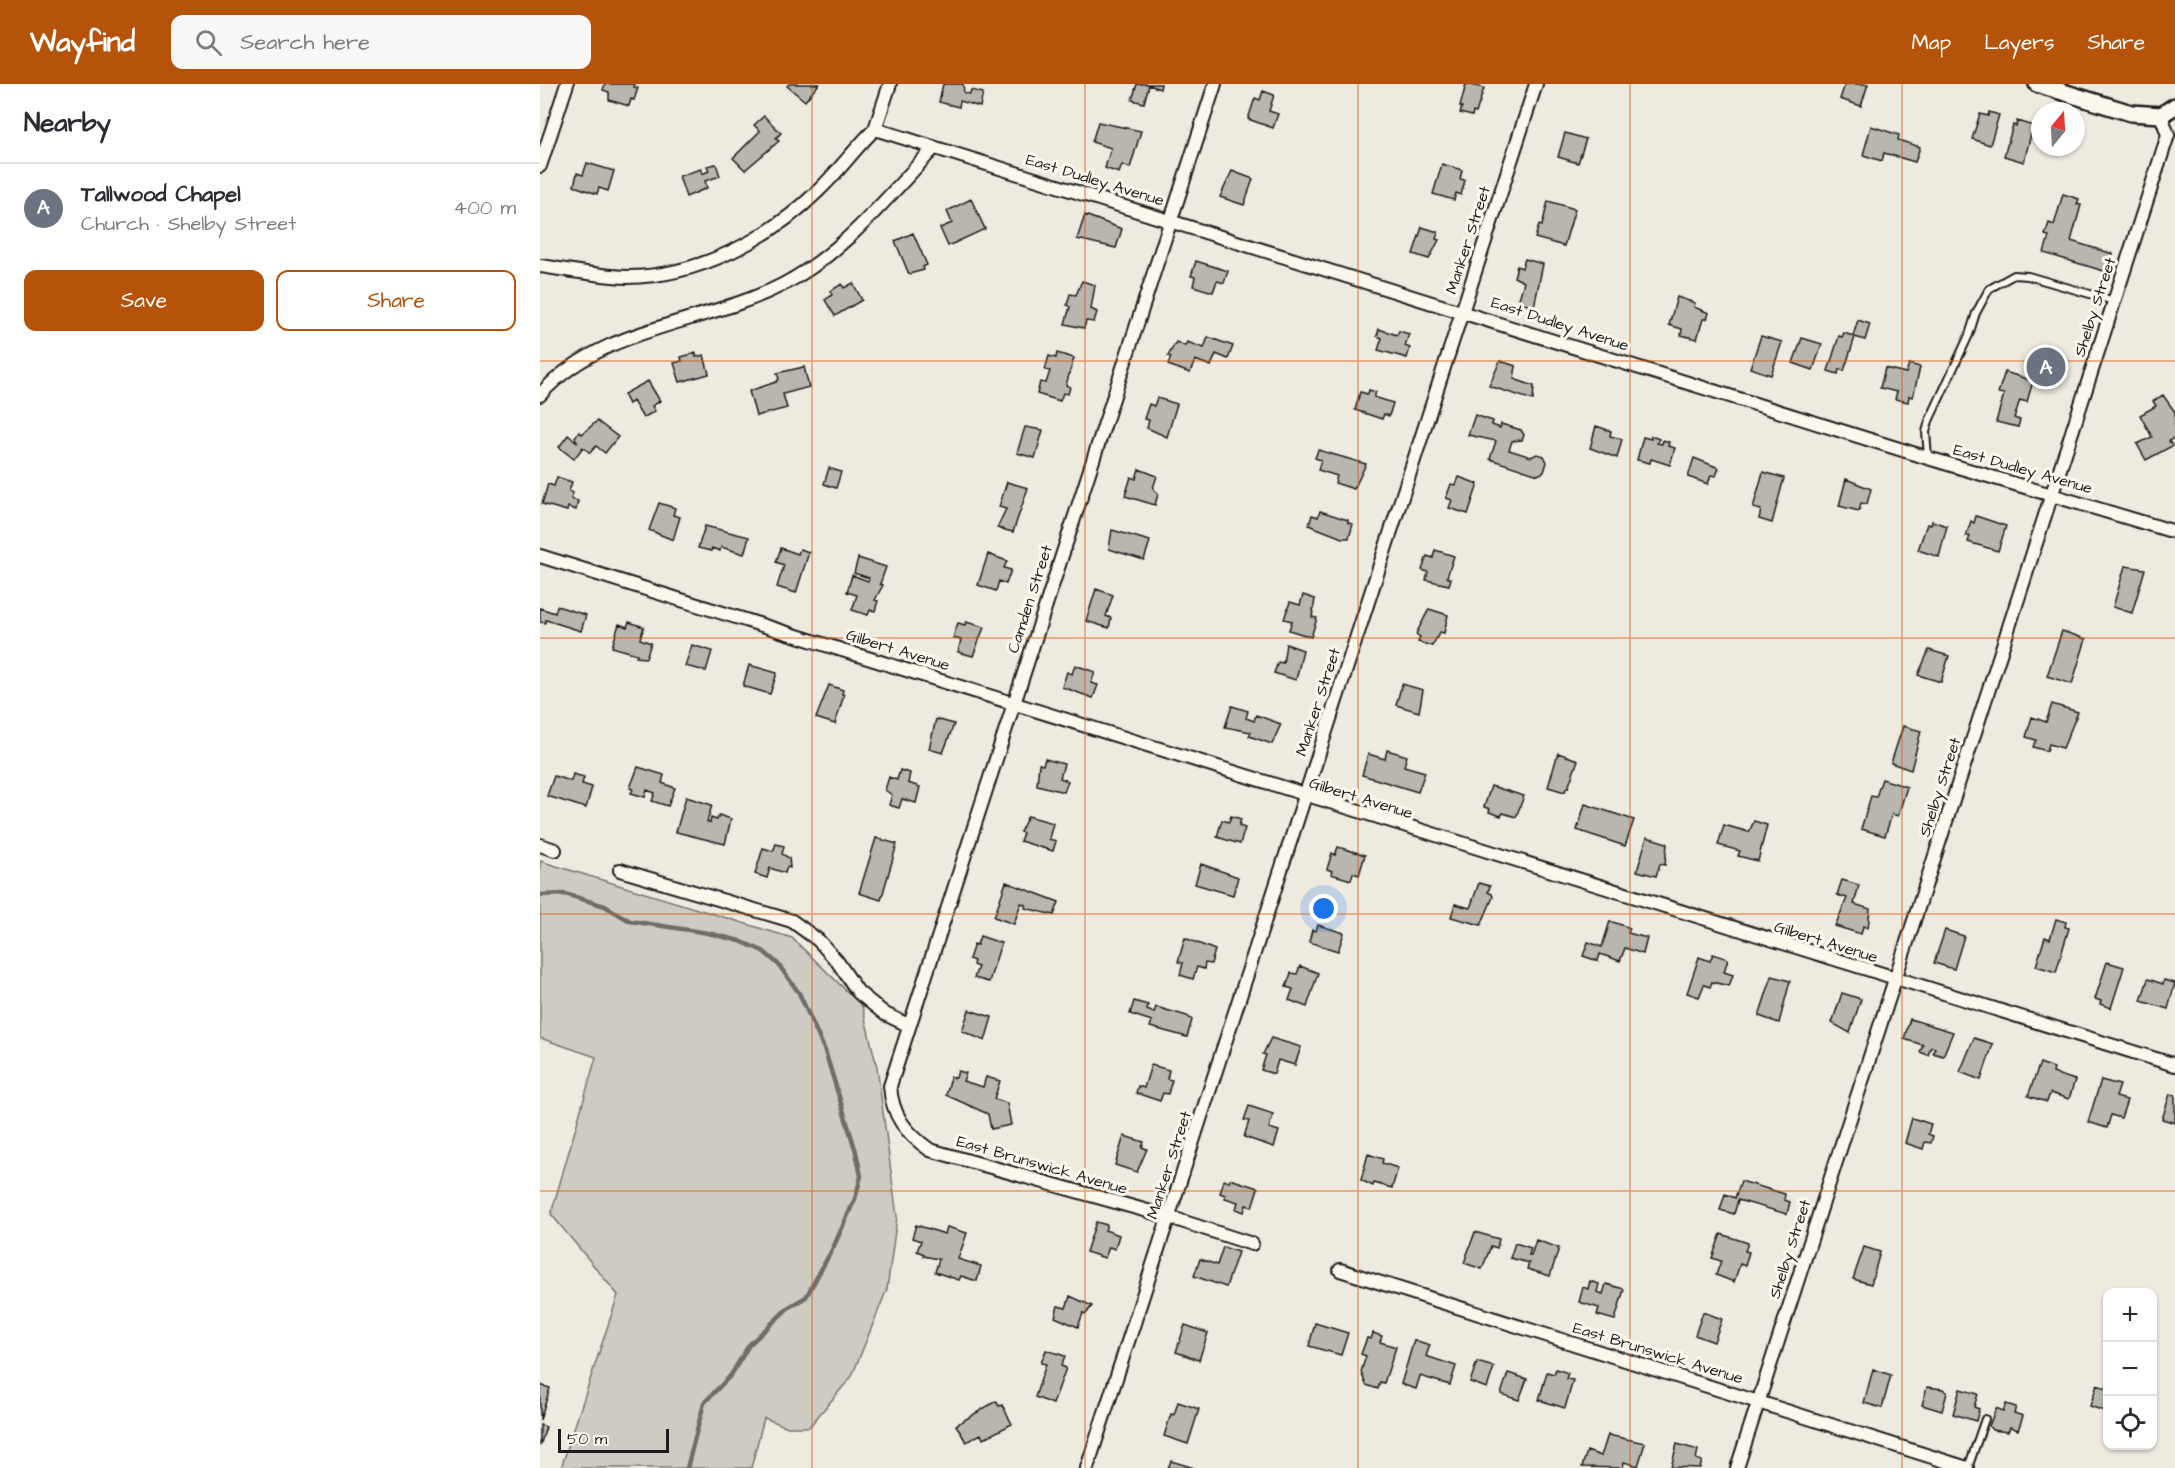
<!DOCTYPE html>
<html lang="en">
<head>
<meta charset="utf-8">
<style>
	body { margin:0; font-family:"Architects Daughter",sans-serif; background:#f7f7f7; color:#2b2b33 }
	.controls { position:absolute; right:18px; bottom:18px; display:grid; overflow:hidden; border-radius:12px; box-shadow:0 2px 4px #0004 }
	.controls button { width:54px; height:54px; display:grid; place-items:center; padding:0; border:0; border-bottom:2px solid #e1e1e2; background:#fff; color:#2b2b33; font:30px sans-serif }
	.compass { position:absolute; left:1491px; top:18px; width:54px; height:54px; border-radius:50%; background:#fff; box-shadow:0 2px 4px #0004; rotate:18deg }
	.scale { position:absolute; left:18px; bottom:15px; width:111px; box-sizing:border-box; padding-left:6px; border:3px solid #1c1c1c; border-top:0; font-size:16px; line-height:21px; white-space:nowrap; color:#1c1c1c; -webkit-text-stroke:4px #fbf7ec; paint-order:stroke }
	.you { position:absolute; left:784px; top:825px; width:21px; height:21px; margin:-15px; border:4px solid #fff; border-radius:50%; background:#1a73e8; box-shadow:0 0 0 9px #1a73e833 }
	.badge { display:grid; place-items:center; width:39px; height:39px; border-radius:50%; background:#b45309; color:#fff; font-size:20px; font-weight:700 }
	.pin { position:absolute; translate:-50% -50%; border:3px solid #fff; box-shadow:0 2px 6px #0006 }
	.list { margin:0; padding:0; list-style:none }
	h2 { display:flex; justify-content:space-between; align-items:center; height:78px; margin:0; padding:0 24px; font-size:26px }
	h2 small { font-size:20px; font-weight:400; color:#7c7c81 }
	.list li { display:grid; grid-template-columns:39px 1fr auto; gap:18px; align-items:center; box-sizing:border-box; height:90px; padding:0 24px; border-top:2px solid #e1e1e2 }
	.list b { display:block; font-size:22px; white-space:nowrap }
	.list p { margin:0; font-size:20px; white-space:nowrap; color:#7c7c81 }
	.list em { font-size:20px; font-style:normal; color:#7c7c81 }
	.actions { display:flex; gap:12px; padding:18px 24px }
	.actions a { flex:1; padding:14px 0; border:2px solid #b45309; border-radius:12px; text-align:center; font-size:21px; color:#b45309 }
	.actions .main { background:#b45309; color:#fff }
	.icon { flex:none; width:33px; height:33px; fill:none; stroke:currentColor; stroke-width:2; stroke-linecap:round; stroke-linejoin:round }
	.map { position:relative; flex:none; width:1635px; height:1384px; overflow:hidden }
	header { display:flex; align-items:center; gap:36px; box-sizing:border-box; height:84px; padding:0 30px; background:#b45309; color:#fff }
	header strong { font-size:28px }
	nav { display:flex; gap:33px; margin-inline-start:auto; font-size:21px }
	.search { width:420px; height:54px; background:#f7f7f7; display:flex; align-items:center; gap:15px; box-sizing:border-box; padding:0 21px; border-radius:12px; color:#7c7c81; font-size:22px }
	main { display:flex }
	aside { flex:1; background:#fff }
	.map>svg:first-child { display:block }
	.green { fill:#ceccc2; stroke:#75746f; stroke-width:1.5 }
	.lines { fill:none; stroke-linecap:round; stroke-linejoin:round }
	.stream { stroke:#6f6d69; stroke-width:4.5 }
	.building { fill:#b9b6af; stroke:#1c1c1c; stroke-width:1.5 }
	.service-casing { stroke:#1c1c1c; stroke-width:10 }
	.minor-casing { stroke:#1c1c1c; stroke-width:16 }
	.tertiary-casing { stroke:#1c1c1c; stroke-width:20 }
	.service { stroke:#fbf7ec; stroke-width:6 }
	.minor { stroke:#fbf7ec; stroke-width:12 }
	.tertiary { stroke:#fbf7ec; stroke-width:15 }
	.grid { fill:none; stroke:#de560d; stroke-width:1.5; stroke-opacity:0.55 }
	.labels { text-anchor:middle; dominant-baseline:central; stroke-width:6; stroke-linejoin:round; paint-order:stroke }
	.street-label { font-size:16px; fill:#1c1c1c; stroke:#fbf7ec }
</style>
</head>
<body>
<header>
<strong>Wayfind</strong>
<div class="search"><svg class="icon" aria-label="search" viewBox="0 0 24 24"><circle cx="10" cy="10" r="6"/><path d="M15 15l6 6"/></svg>Search here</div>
<nav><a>Map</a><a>Layers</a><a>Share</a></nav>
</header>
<main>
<aside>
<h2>Nearby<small></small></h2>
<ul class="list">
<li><span class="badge" style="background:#6b7280">A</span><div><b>Tallwood Chapel</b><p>Church · Shelby Street</p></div><em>400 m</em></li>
</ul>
<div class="actions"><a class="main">Save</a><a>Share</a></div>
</aside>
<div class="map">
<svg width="1635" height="1384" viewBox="0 0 1635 1384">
	<rect width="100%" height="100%" fill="#eeeadf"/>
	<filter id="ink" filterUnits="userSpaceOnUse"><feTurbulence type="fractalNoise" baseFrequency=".0167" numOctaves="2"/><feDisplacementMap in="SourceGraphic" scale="12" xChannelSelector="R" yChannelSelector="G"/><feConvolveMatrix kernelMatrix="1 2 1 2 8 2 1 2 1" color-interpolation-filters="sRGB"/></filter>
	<g filter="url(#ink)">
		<path class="green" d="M0 777 252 854 322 922 337 983 357 1133 347 1205 312 1292 269 1343H248L224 1334 211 1384H21L78 1211 11 1130 56 973 0 954Z"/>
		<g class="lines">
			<path class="stream" d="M0 811 25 810 65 822 90 837 168 849 200 857 223 867 238 880 259 909 285 967 316 1068 321 1092 315 1115 293 1164 266 1213 249 1223 209 1261 191 1291 164 1319 147 1384"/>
		</g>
		<path class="building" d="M65 0H95L94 3 98 4 94 16 91 15 89 22 69 16V8L63 6Z
			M249 0H279L265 17 247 2Z
			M403 0H423L424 9 430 10 431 6 443 9 440 23 420 17 419 23 399 18Z
			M597 0H621L620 5 609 1 604 19 592 16Z
			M926 0 944 4 936 29 933 28 932 32 920 29 922 23H920Z
			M1305 0H1328L1321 22 1300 15Z
			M723 7 734 11 729 27 738 30 733 44 708 35 715 14 720 16Z
			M1449 28 1459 31 1450 61 1432 55 1440 30 1448 32Z
			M224 32 241 49 236 54 239 57 205 86 193 74 220 47 214 41Z
			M1477 37 1493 42 1484 78 1464 72 1473 41 1476 42Z
			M558 38 601 47 590 84 582 81 579 89 565 84 571 64 552 58Z
			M1331 42 1359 51 1358 56 1380 63 1375 78 1344 69 1342 77 1323 71Z
			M1025 49 1046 55 1038 79 1018 73Z
			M47 79 74 87 68 107 59 104 57 110 34 102 37 89 43 91Z
			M176 80 180 92 165 97 167 104 146 113 139 92 161 85 162 90 169 87 167 82Z
			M902 80 922 86 920 95 925 96 921 111 916 109 914 116 893 110Z
			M692 87 713 95 704 121 680 113Z
			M1523 110 1539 115 1537 120 1541 121 1531 157 1573 170 1567 188 1504 169 1509 152 1505 151 1509 139 1514 141Z
			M431 115 445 145 408 162 400 144 412 139 407 127Z
			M1008 117 1035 125 1024 162 995 154 999 141 1002 142Z
			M545 131 582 145 576 164 537 155Z
			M882 143 898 148 896 155 899 156 889 175 873 170Z
			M373 149 387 181 383 183 384 186 369 190 355 157Z
			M985 175 1003 180 994 223 978 218 984 198 974 193 977 182 982 184Z
			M656 177 688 187 684 199 677 197 673 208 653 202 655 193 651 192Z
			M542 197 555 201 551 225 557 228 554 238 546 237 544 244 525 240 530 223 527 221 530 210 536 211Z
			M313 199 322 216 295 232 285 216 292 211 290 207 302 200 304 204Z
			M1137 213 1155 219 1154 223 1169 229 1167 235H1163L1157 255 1141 251 1142 245 1129 241Z
			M1318 236 1330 240 1325 256 1315 253 1304 287 1299 285 1298 290 1288 287 1299 252 1302 253 1304 249 1313 252Z
			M839 245 857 251 859 247 869 250 865 262 870 264 867 274 838 266 842 254 837 252Z
			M1221 252 1242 258 1231 291 1210 284Z
			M668 253 693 262 688 275 676 270 671 282 655 276 650 289 628 281 631 273 628 272 636 258 645 262 647 258 664 264Z
			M1262 254 1282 260 1273 286 1253 279Z
			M156 269V273L164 271 169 290 140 298 134 279 142 277 141 273Z
			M517 269 534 274 526 301 530 303 528 310 523 309 520 317 497 310 500 298 506 299 510 287 505 286 509 272 516 274Z
			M960 277 976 282 974 295 994 302 993 316 949 302Z
			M1369 280 1380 283 1373 313 1369 312 1368 318 1355 315 1357 308 1340 304 1345 284 1366 289Z
			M264 283 269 303 243 310 247 324 216 332 209 307 236 298 239 295 237 289Z
			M1465 288 1493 297 1487 318 1480 316 1474 334 1480 336 1478 343 1456 338 1464 310 1458 309Z
			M108 297 120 317 112 322 115 327 103 334 93 317 89 320 84 310Z
			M829 306 836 308 834 313 853 319 849 332 844 330 842 335 815 326 820 308 828 310Z
			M1623 311 1635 328V353L1629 357 1632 362 1606 376 1597 360 1612 353 1600 331 1616 322 1613 317Z
			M617 314 637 320 627 353 607 344 609 336 604 335 609 320 614 322Z
			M935 331 953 337 952 341 960 344 961 340 981 346 984 351 982 356 972 357 969 366 991 373 997 370 1004 372 1007 378 1004 388 998 391 950 375 956 357 928 351Z
			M57 337 78 353 65 369 56 362 50 369 43 363 34 375 19 363 28 351 37 358 35 353 39 348 42 350Z
			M1056 342 1071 347 1070 352 1082 355 1077 374 1050 364Z
			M485 343 503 346 495 374 477 369Z
			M1111 352 1119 355 1117 359 1122 360 1123 356 1129 358 1128 362 1135 364 1130 381 1111 375 1110 379 1097 376 1103 353 1111 355Z
			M778 366 826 380 814 405 795 399 797 392 778 386 781 376 775 374Z
			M1154 374 1179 384 1176 392 1171 391 1168 400 1148 393Z
			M289 384 301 388 296 404 284 400Z
			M599 385 617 392 613 404 618 410 615 421 585 412 591 393 596 395Z
			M1223 388 1244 394 1232 439 1219 435 1221 426 1213 424Z
			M17 393 32 398 29 407 33 409 31 415 38 417 36 426 28 423 27 427 2 420 8 400 14 402Z
			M919 393 938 400 928 430 909 424 912 416 906 414 911 400 916 401Z
			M1306 395 1331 405 1327 420 1321 419 1319 427 1299 422Z
			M467 398 488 404 473 448 457 444 466 425 459 423Z
			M119 419 135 424 133 431 140 433 133 456 109 446Z
			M780 427 808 436V439L813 440 809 454H802L769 441 772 431 778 433Z
			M1436 432 1466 442 1458 467 1428 458 1430 452H1426L1431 437 1434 439Z
			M1392 437 1407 442 1399 473 1378 466 1387 440 1391 441Z
			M165 442 209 453 204 470 181 463 180 467 172 464 171 467 158 464Z
			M572 446 610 457 604 476 569 465Z
			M241 464 258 470 260 465 269 468 256 509 237 503 244 481 236 478Z
			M895 466 914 472 907 493 911 495 909 501 886 496 888 488 882 486 887 472 893 474Z
			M448 470 467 477 464 484 471 486 466 500 459 497 456 507 438 501Z
			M318 474 346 483 340 500 343 501 335 516 338 517 335 527 330 526 328 531 312 526 317 511 307 508 312 491 328 497 329 494 314 489Z
			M1585 482 1605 485 1592 529 1573 523Z
			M556 505 573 511 566 532 571 534 569 544 546 537Z
			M763 511 775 515 772 533 777 534 771 553 749 546 752 537 744 535 750 518 760 521Z
			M17 522 46 531 41 547 6 536 5 539 0 538V524L15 529Z
			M889 525 908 531 904 549 900 548 892 562 878 558 880 553 876 550Z
			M89 538 104 543 100 555 111 559 106 574 96 573 97 570 72 563 79 540 87 543Z
			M426 538 444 543 433 572 418 568 421 556 413 554 418 539 425 541Z
			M1522 547 1546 555 1532 600 1507 592Z
			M746 560 763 566 756 596 734 589 738 578 743 579Z
			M152 561 172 567 166 587 145 582Z
			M1389 566 1409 572 1401 598 1378 591Z
			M209 581 237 589 230 610 203 602Z
			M535 581 555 588 551 599 558 601 553 614 522 603 527 588 532 590Z
			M862 600 883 606 879 628 856 621Z
			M289 601 303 606 302 610 304 611 295 640 276 634Z
			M1512 620 1538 628 1523 664 1509 660 1507 667 1493 663 1496 656 1486 653 1492 633 1506 638Z
			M692 622 708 627 706 634 714 637 716 631 741 640 732 660 709 652 711 648 685 643Z
			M396 635 414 640 403 669 389 665Z
			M1363 642 1381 647 1371 686 1351 679Z
			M847 666 867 672 864 682 885 688 878 708 822 691 828 670 845 675Z
			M1018 669 1038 676 1028 704H1026L1025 708 1008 703Z
			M505 675 524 680 520 694 528 697 524 708 497 701 499 680 503 681Z
			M98 683 124 691 122 699 135 704 128 722 112 717 115 709 107 706 105 713 91 709 93 705 90 704Z
			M360 686 370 689 368 699 380 703 376 719 362 715 359 724 349 721 352 711 345 706 349 693 357 696Z
			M33 690 44 693 42 700 52 703 46 724 7 712 14 692 31 697Z
			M1342 695 1367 703 1358 732 1352 730 1345 752 1321 745 1331 712 1336 713Z
			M951 702 984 712 976 733 963 729 961 732 949 728 950 725 944 723Z
			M146 713 172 721 167 738 170 739 171 734 177 736 179 731 191 735 185 760 136 748Z
			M1045 720 1094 736 1085 762 1037 746Z
			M488 732 513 739 509 755 516 757 513 767 480 757 483 749 480 748Z
			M691 732 701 735 699 742 705 744 700 760 677 753 682 736 689 738Z
			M1214 737 1227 741 1218 777 1198 772 1200 767 1178 761 1184 741 1209 748Z
			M1107 753 1127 759 1125 781 1120 780 1116 792 1097 787Z
			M336 754 357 760 341 816 319 809Z
			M236 760 244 762 242 770 249 774 250 784 247 783 245 789 230 784 227 794 215 790 223 764 233 767Z
			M798 763 825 771 819 791 813 789 811 796 791 790 792 787 787 785 792 769 795 771Z
			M661 780 698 793 693 811 655 800Z
			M1302 796 1319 801 1314 820 1330 825 1328 844 1323 842 1321 850 1295 842 1307 814 1297 811Z
			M466 798 519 818 514 831 485 824 486 821 481 819 474 840 454 833Z
			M939 799 950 802 948 808 952 810 953 813 941 841 911 833 915 820 930 824Z
			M1516 835 1526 838 1525 843 1529 844 1516 888 1496 882 1505 853 1510 855Z
			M1070 837 1090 844 1088 849 1107 854 1103 870 1085 864 1080 877 1060 870 1058 877 1043 872 1048 858 1062 863Z
			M778 841 804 849 798 867 769 858 772 846 776 847Z
			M1405 846 1424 852 1414 885 1394 879Z
			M440 852 461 859 449 898 434 894 438 883 433 881 434 877 429 875 434 860 437 861Z
			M645 854 675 866 671 880 665 879 664 885 657 883 653 895 640 891 643 879 638 878Z
			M1173 870 1188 875 1184 888 1193 891 1189 902 1172 898 1170 903 1164 901 1159 913 1147 909 1159 873 1170 877Z
			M1567 878 1584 883 1571 924 1560 920 1561 917 1555 915Z
			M760 882 778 889 767 923 749 916 753 905 746 903 751 889 757 890Z
			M1232 892 1250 897 1239 939 1219 932Z
			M1608 895 1623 900 1624 896 1635 899 1628 925 1601 917Z
			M1302 909 1321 915 1310 949 1292 939Z
			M594 917 608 921 607 926 614 929 616 923 647 932 652 936 647 953 610 943 612 937 590 930Z
			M429 926 452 933 445 957 422 947Z
			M1370 935 1413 948 1403 972 1393 969 1395 964 1391 963 1388 971 1380 968 1383 961 1364 955Z
			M731 954 761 963 755 981 738 976 734 990 721 986 726 971 723 970Z
			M1434 954 1453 960 1441 996 1420 988Z
			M1500 979 1514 984 1513 989 1535 996 1529 1015 1510 1009 1507 1018 1488 1012Z
			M611 981 629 986 627 995 632 996 628 1010 623 1009 620 1017 596 1009 598 1002 604 1004Z
			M418 987 426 989 423 997 443 1003 446 993 460 997 454 1015 467 1019 471 1041 451 1045 448 1030 406 1011 411 993 416 994Z
			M1561 996 1580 1001 1576 1013 1587 1016 1581 1034 1571 1031 1567 1044 1548 1038Z
			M1630 1010 1635 1011V1039L1622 1035Z
			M709 1022 733 1030 729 1044 739 1047 734 1063 704 1053 709 1037 704 1036Z
			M1372 1034 1391 1040 1388 1050 1393 1052 1391 1059 1385 1058 1383 1065 1365 1059Z
			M584 1052 604 1058 602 1063 607 1065 597 1088 575 1081Z
			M828 1070 843 1075 842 1079 858 1084 852 1104 834 1099 833 1102 821 1096Z
			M690 1095 718 1104 712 1123 706 1121 704 1128 696 1125 698 1118 685 1114V1111L680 1109 684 1096 689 1098Z
			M1201 1097 1245 1110 1244 1116 1250 1118 1247 1130 1198 1116 1194 1130 1180 1126 1185 1110 1195 1114Z
			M556 1138 567 1141 565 1146 579 1151 575 1165 569 1163 565 1174 546 1168Z
			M376 1141 405 1150 407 1143 427 1149 418 1175 441 1182 437 1197 421 1192 419 1196 395 1188 399 1175 383 1172 384 1170 377 1167 381 1157 372 1154Z
			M935 1148 959 1155 957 1164 951 1162 942 1185 924 1179Z
			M1181 1150 1208 1159 1205 1167 1209 1168 1205 1182 1200 1180 1194 1198 1176 1191 1181 1177 1172 1174Z
			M996 1156 1019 1164 1010 1192 987 1185 989 1179 970 1174 975 1159 991 1164 989 1171 991 1172Z
			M683 1163 698 1168 686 1203 654 1192 660 1175 677 1181Z
			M1324 1163 1340 1168 1331 1200 1313 1195Z
			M1050 1197 1059 1200 1057 1208 1063 1210 1066 1200 1084 1205 1075 1236 1057 1231 1059 1224 1039 1218 1043 1203 1048 1205Z
			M530 1212 552 1222 546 1230 543 1229 538 1243 515 1233 518 1222 526 1224Z
			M1163 1228 1182 1235 1174 1258 1155 1251Z
			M775 1239 808 1249 801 1271 769 1262Z
			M645 1241 668 1249 659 1276 636 1268Z
			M833 1249 842 1252 840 1258 856 1263 844 1299 840 1298 838 1305 826 1301 821 1288 826 1272 821 1270 827 1254 831 1255Z
			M874 1256 890 1261 886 1272 916 1282 910 1301 880 1292 876 1305 861 1300Z
			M506 1266 525 1272 521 1282 526 1284 513 1320 495 1313 506 1280 501 1279Z
			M937 1278 954 1283 947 1304 930 1298Z
			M1016 1285 1028 1289 1026 1295 1033 1296 1025 1324 999 1316 1007 1288 1014 1290Z
			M1333 1285 1351 1291 1342 1324 1324 1319Z
			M968 1289 987 1295 979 1316 961 1310Z
			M0 1301 10 1304 0 1336Z
			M1557 1301 1568 1305V1331L1567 1328 1550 1322Z
			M1387 1303 1403 1305 1407 1309 1402 1327 1382 1321Z
			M1420 1305 1438 1310 1434 1323 1439 1325 1436 1337 1413 1330Z
			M456 1317 459 1322 462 1321 472 1340 443 1355 441 1350 426 1358 416 1341Z
			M638 1318 659 1325 648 1360 624 1352 631 1330 634 1331Z
			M1466 1320 1476 1323 1474 1329 1483 1332 1478 1346 1470 1343 1468 1348 1452 1346 1449 1342 1456 1324 1463 1327Z
			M0 1341 6 1343 0 1362Z
			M1068 1351 1105 1359 1098 1382 1084 1378 1083 1384 1042 1383 1047 1367 1061 1372Z
			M1137 1360 1158 1366 1156 1375 1162 1377 1160 1384 1131 1383Z
			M631 1377 654 1384H628Z"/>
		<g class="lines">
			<g class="service-casing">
				<path id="service" d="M1388 373 1386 348 1389 337 1429 251 1436 229 1449 205 1474 191 1488 192 1574 217
					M1428 1384 1445 1335"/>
			</g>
			<g class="minor-casing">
				<path id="minor" d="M675 0 350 1002C352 1032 366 1049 390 1066L629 1133 712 1160
					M335 45 350 0
					M0 82 27 0
					M0 182C28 186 58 192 87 193 157 193 230 155 279 106 299 87 315 64 335 45L1388 374 1635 448
					M0 311C62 241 164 241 242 201 303 170 348 112 394 64
					M0 472C545 641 1088 816 1635 981
					M0 761 15 766
					M80 786 252 837 278 856 297 877 318 908 345 930 368 941
					M800 1186 1427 1384
					M547 1384 996 0
					M1197 1384 1628 51 1621 31"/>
			</g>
			<g class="tertiary-casing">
				<path id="tertiary" d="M1497 0 1591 29 1621 31 1635 22"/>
			</g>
			<use href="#service" class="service"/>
			<use href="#minor" class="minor"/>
			<use href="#tertiary" class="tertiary"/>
		</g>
	</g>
	<path class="grid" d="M272 0V1384M545 0V1384M818 0V1384M1090 0V1384M1362 0V1384M0 277H1635M0 554H1635M0 830H1635M0 1107H1635"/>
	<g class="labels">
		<g class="street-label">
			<text transform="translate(555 96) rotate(17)">East Dudley Avenue</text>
			<text transform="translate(928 156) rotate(-72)">Manker Street</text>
			<text transform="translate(1555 223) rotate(-72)">Shelby Street</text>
			<text transform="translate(1020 240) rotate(18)">East Dudley Avenue</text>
			<text transform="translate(1483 385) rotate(16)">East Dudley Avenue</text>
			<text transform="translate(490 515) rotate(-72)">Camden Street</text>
			<text transform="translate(358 566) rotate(17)">Gilbert Avenue</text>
			<text transform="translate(778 618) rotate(-72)">Manker Street</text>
			<text transform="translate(1400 703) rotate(-72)">Shelby Street</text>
			<text transform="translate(821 714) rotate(17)">Gilbert Avenue</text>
			<text transform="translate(1286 858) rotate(17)">Gilbert Avenue</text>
			<text transform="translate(502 1081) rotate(16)">East Brunswick Avenue</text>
			<text transform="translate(629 1081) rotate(-72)">Manker Street</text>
			<text transform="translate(1250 1165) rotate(-72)">Shelby Street</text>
			<text transform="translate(1118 1269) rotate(17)">East Brunswick Avenue</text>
		</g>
	</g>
</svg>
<div class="controls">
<button>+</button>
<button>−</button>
<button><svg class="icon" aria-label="locate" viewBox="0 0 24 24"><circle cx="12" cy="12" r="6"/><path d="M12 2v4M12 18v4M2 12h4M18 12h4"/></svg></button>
</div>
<svg class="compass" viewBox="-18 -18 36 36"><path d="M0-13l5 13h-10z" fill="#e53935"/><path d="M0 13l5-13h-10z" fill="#7c7c81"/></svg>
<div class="scale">50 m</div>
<div class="you"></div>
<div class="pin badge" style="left:1506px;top:283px;background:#6b7280">A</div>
</div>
</main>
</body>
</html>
